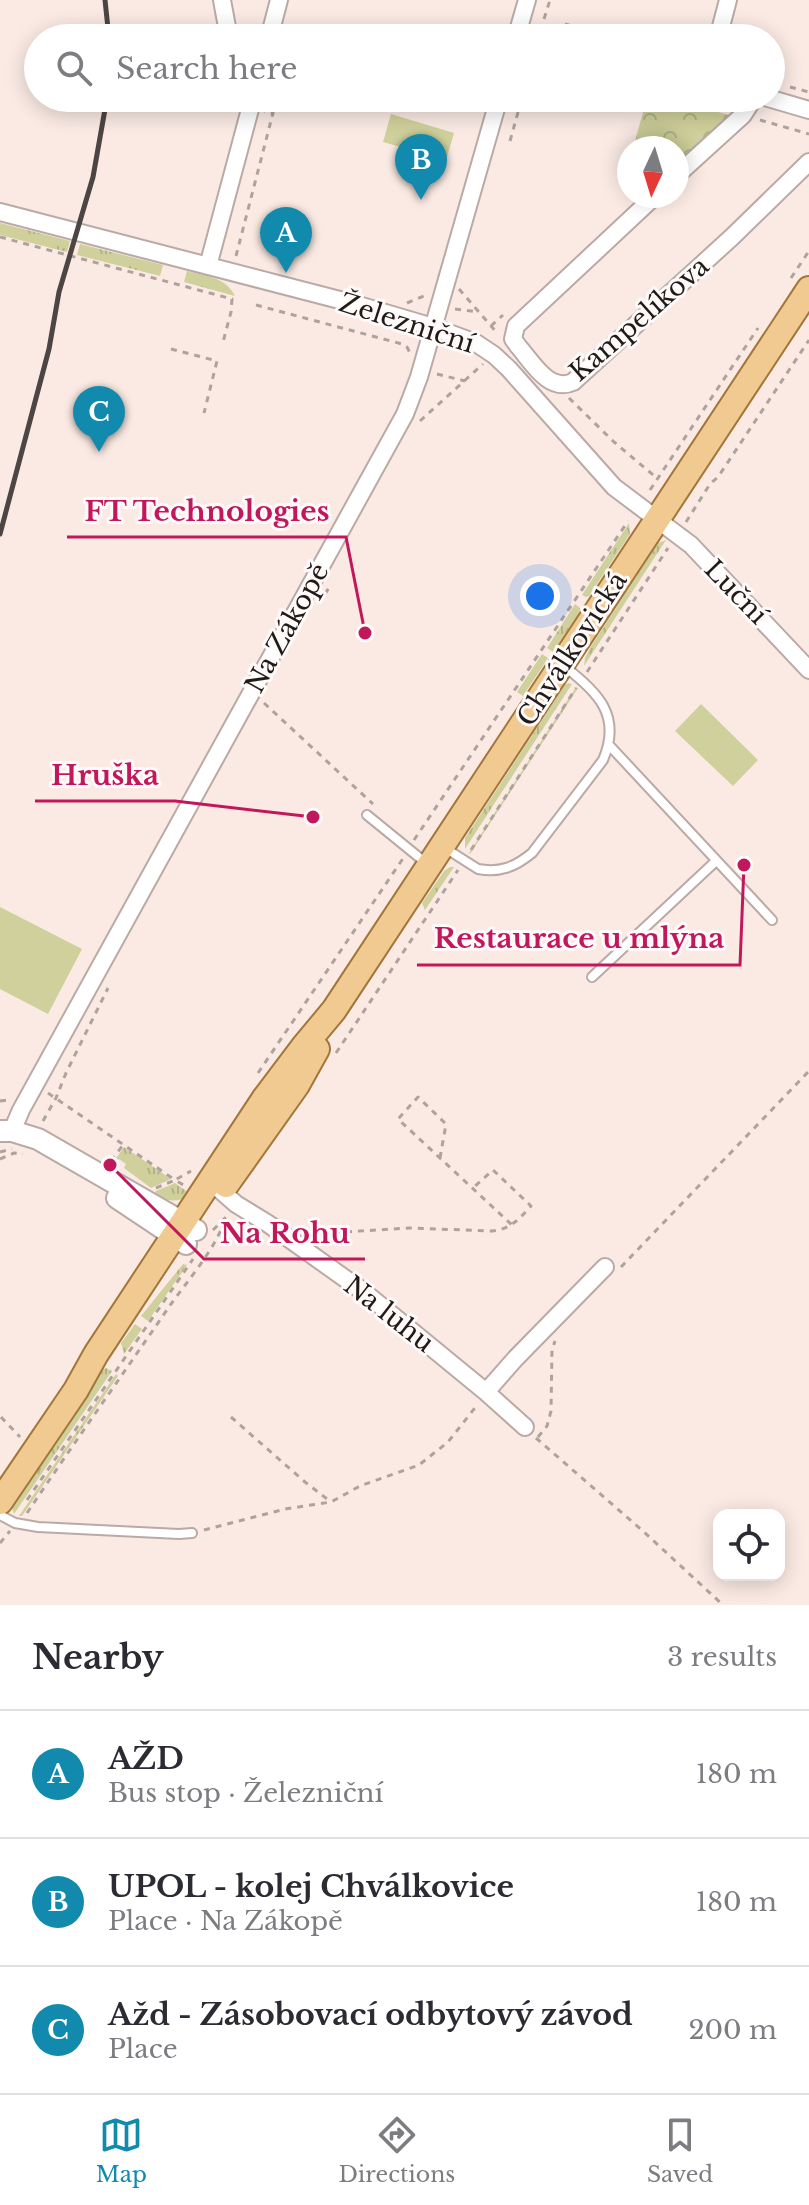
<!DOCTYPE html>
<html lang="en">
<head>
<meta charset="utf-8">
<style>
	body { margin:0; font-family:"Libre Baskerville",serif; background:#f2f2f3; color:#2b2b33 }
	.controls { position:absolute; right:24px; bottom:24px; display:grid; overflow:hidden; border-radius:16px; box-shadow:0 4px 20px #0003 }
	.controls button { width:72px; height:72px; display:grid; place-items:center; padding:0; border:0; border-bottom:2px solid #e1e1e2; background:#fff; color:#2b2b33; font:40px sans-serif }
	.compass { position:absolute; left:617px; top:136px; width:72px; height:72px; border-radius:50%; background:#fff; box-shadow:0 4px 20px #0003; rotate:184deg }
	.you { position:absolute; left:540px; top:596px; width:28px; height:28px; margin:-20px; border:6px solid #fff; border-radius:50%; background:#1a73e8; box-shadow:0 0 0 12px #1a73e833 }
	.badge { display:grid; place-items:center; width:52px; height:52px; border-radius:50%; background:#128aad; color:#fff; font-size:26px; font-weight:700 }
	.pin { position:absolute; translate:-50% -66px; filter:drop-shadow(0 2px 4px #0008) }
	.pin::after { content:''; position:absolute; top:42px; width:28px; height:24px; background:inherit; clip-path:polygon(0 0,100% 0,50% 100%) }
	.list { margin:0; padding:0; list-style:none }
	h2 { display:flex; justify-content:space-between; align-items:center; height:104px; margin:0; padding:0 32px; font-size:34px }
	h2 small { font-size:26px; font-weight:400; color:#7c7c81 }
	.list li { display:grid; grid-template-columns:52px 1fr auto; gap:24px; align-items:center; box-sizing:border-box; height:128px; padding:0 32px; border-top:2px solid #e1e1e2 }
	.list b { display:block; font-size:30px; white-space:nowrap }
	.list p { margin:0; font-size:26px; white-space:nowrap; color:#7c7c81 }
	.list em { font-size:26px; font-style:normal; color:#7c7c81 }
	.icon { flex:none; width:44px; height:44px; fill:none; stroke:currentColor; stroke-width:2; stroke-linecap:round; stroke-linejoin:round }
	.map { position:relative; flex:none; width:809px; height:1605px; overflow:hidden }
	.search { position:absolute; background:#fff; box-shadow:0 4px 20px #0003; left:24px; right:24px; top:24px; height:88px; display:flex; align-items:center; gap:20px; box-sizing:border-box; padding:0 28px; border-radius:44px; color:#7c7c81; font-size:30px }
	.sheet { height:488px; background:#fff }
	nav { display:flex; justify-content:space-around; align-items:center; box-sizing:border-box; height:112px; border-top:2px solid #e1e1e2; background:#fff; font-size:22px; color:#7c7c81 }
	nav a { display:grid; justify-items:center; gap:4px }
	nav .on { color:#128aad }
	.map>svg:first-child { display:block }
	.grass { fill:url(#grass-tufts) }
	.park { fill:url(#park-crowns) }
	.pitch { fill:#cfd09b }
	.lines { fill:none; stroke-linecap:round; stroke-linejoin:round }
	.service-casing { stroke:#baaaa5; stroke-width:12 }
	.minor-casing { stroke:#baaaa5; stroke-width:20 }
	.tertiary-casing { stroke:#baaaa5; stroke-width:24 }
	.primary-casing { stroke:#a27639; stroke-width:28 }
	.path { stroke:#afa29d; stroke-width:3; stroke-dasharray:6 6; stroke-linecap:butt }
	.service { stroke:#fff; stroke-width:8 }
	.minor { stroke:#fff; stroke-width:16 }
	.tertiary { stroke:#fff; stroke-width:20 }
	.primary { stroke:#f1ca92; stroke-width:24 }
	.rail { stroke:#4d4543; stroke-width:5 }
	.labels { text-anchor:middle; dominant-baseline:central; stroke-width:6; stroke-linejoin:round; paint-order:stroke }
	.street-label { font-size:26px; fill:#201b19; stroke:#fefaf9 }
	.leader { fill:none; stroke:#c2185b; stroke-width:3 }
	.callout-dot { fill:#c2185b; stroke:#fefaf9; stroke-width:3 }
	.callout-label { font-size:28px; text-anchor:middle; font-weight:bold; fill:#c2185b; stroke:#fefaf9; stroke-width:6; stroke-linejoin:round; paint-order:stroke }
</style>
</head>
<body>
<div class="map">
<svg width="809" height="1605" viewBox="0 0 809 1605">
	<defs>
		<pattern id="grass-tufts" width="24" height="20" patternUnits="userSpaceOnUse" patternTransform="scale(2)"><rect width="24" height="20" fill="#cfd09b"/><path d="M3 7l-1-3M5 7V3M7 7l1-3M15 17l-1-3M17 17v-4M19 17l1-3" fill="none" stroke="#b1b285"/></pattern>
		<pattern id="park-crowns" width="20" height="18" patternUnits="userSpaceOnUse" patternTransform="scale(2)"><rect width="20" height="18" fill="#cfd09b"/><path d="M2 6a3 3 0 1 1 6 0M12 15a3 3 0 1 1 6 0" fill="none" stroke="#b1b285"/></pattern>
	</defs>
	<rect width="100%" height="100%" fill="#fbeae4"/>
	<path class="grass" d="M0 223 70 241 67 252 0 235Z
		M80 244 163 265 160 276 77 255Z
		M187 271C205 276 226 277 235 296L184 282Z
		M629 523 630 534 589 596 586 597 582 595Z
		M666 540 584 666 585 658 590 648 653 551 658 543Z
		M575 604 580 608 579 613 553 652 547 648Z
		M542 654 548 658 523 696 517 692Z
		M568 683 572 684 465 849V838L565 685Z
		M576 687 578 688 470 854 469 853Z
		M450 867H454L425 910 422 903 444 871Z
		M124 1147 171 1179 151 1188 124 1168 126 1164 119 1159 116 1162 114 1161Z
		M175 1183 192 1195C178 1202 167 1203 154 1194L156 1191Z
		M183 1264 187 1265 148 1321 141 1316Z
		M135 1324 142 1329 124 1354 121 1343Z
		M106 1368 112 1371 14 1514 11 1505 99 1372Z
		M116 1374 118 1376 22 1516H19Z"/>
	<path class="park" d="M647 98H670L732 116 677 166V148H633Z"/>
	<path class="pitch" d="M391 114 454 133 446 160 383 142Z
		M701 704 758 760 733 786 675 731Z
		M0 907 82 949 48 1014 0 989Z"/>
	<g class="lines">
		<g class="service-casing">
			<path id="service" d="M609 745 772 920
				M367 815 426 863
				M445 848 478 869C500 873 515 867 532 853L603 760C622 716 598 692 565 667
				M592 977 716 861
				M0 1515 15 1523 38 1527 179 1534 192 1533"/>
		</g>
		<g class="minor-casing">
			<path id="minor" d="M222 0 229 38
				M544 34 557 38
				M269 38 279 0
				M516 38 527 0
				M718 38 728 0
				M768 98 809 110
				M677 175 743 115 754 98
				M655 196 516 326 513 339 518 346C532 362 549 393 573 382L732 237 809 162
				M0 212 355 304 433 327 476 343 494 355 509 369 614 487 691 545 809 670
				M208 266 253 98
				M12 1131 21 1110 405 414 419 377 499 98
				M211 1182 236 1204 267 1223 364 1292 486 1392 525 1427
				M486 1392 515 1359 605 1267"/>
		</g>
		<g class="tertiary-casing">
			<path id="tertiary" d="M0 1131H12L38 1139 196 1230
				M117 1198 186 1244"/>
		</g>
		<g class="primary-casing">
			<path id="primary" d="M226 1185 297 1085 317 1049
				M0 1502 76 1390 96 1354 264 1099 304 1046 334 1010 809 289"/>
		</g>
		<path class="path" d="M544 19 550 0
			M565 24 615 38
			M790 87 809 92
			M682 98 725 110
			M760 120 809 134
			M510 141 522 98
			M0 237 232 299 231 312 223 342
			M236 256 273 113 264 111
			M791 278 809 251
			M459 289 498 334
			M407 303 426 295
			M256 305 402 344 407 347 410 353
			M455 309 479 312
			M491 326 503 315
			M171 349 217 361 204 413
			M437 374 465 381
			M569 398 614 442 658 479
			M420 421 483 364
			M650 490 758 328
			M686 522 710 484 718 477 809 340
			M325 594 330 586
			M587 672 668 548
			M264 703 373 804
			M414 840 628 521
			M471 850 576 688
			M336 1053 458 870
			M258 1073 404 857
			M48 1093 175 1180 191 1171
			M0 1101 9 1100
			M43 1121 56 1098 66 1073 108 988
			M0 1152 12 1149
			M440 1158 446 1124 418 1097 398 1119 512 1225
			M0 1159 14 1153 23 1154
			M111 1161 123 1145
			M156 1188 175 1180 185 1186
			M213 1230 227 1216
			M310 1234 410 1228 492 1231C511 1229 519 1219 531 1206L493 1170 473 1188
			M621 1267 809 1071
			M1 1417 20 1437
			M231 1417 305 1482 331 1502
			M538 1437 547 1426 551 1411 552 1350 555 1341
			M536 1438 644 1532 723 1605
			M27 1500 193 1259
			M27 1513C74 1443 123 1374 171 1304 186 1283 218 1245 224 1221
			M204 1530 285 1509 331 1502 360 1486 419 1465 448 1442 478 1404
			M0 1543 10 1531"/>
		<use href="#service" class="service"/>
		<use href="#minor" class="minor"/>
		<use href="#tertiary" class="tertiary"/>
		<use href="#primary" class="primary"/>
		<path class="rail" d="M105 0 109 38
			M0 534 49 349 59 292 93 177 107 98"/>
	</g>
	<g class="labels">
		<g class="street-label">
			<text transform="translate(639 319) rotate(-41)">Kampelíkova</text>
			<text transform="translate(407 323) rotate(18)">Železniční</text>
			<text transform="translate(736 592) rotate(46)">Luční</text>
			<text transform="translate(287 628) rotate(-61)">Na Zákopě</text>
			<text transform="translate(572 649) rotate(-57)">Chválkovická</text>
			<text transform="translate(389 1314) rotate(38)">Na luhu</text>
		</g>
	</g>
	<path class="leader" d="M365 633L346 537H67M313 817L175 801H35M744 865L740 965H417M110 1165L204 1259H365"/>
	<g class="callout-dot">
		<circle cx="365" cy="633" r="8"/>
		<circle cx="313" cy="817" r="8"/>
		<circle cx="744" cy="865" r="8"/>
		<circle cx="110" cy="1165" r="8"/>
	</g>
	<g class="callout-label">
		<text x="207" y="521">FT Technologies</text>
		<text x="105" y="785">Hruška</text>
		<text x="579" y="948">Restaurace u mlýna</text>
		<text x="285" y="1243">Na Rohu</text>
	</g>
</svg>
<div class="controls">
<button><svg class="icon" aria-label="locate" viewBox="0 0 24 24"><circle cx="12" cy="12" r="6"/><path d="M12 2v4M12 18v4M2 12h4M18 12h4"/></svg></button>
</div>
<svg class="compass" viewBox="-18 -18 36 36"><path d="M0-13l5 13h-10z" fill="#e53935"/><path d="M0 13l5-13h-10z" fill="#7c7c81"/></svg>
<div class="you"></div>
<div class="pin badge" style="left:286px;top:273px">A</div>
<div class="pin badge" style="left:421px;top:200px">B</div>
<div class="pin badge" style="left:99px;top:452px">C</div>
<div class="search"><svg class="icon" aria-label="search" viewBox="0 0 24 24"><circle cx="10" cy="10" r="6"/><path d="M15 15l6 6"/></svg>Search here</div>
</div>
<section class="sheet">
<h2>Nearby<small>3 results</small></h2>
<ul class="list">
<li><span class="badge">A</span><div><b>AŽD</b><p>Bus stop · Železniční</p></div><em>180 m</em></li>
<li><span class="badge">B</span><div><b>UPOL - kolej Chválkovice</b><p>Place · Na Zákopě</p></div><em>180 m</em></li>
<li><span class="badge">C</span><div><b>Ažd - Zásobovací odbytový závod</b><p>Place</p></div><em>200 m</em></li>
</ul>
</section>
<nav>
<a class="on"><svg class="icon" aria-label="map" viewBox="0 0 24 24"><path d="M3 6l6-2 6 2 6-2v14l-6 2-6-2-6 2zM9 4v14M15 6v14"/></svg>Map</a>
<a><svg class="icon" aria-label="directions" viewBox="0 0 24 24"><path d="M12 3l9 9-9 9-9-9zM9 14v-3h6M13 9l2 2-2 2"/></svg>Directions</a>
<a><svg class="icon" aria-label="saved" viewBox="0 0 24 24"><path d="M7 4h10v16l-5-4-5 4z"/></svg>Saved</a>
</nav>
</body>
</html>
